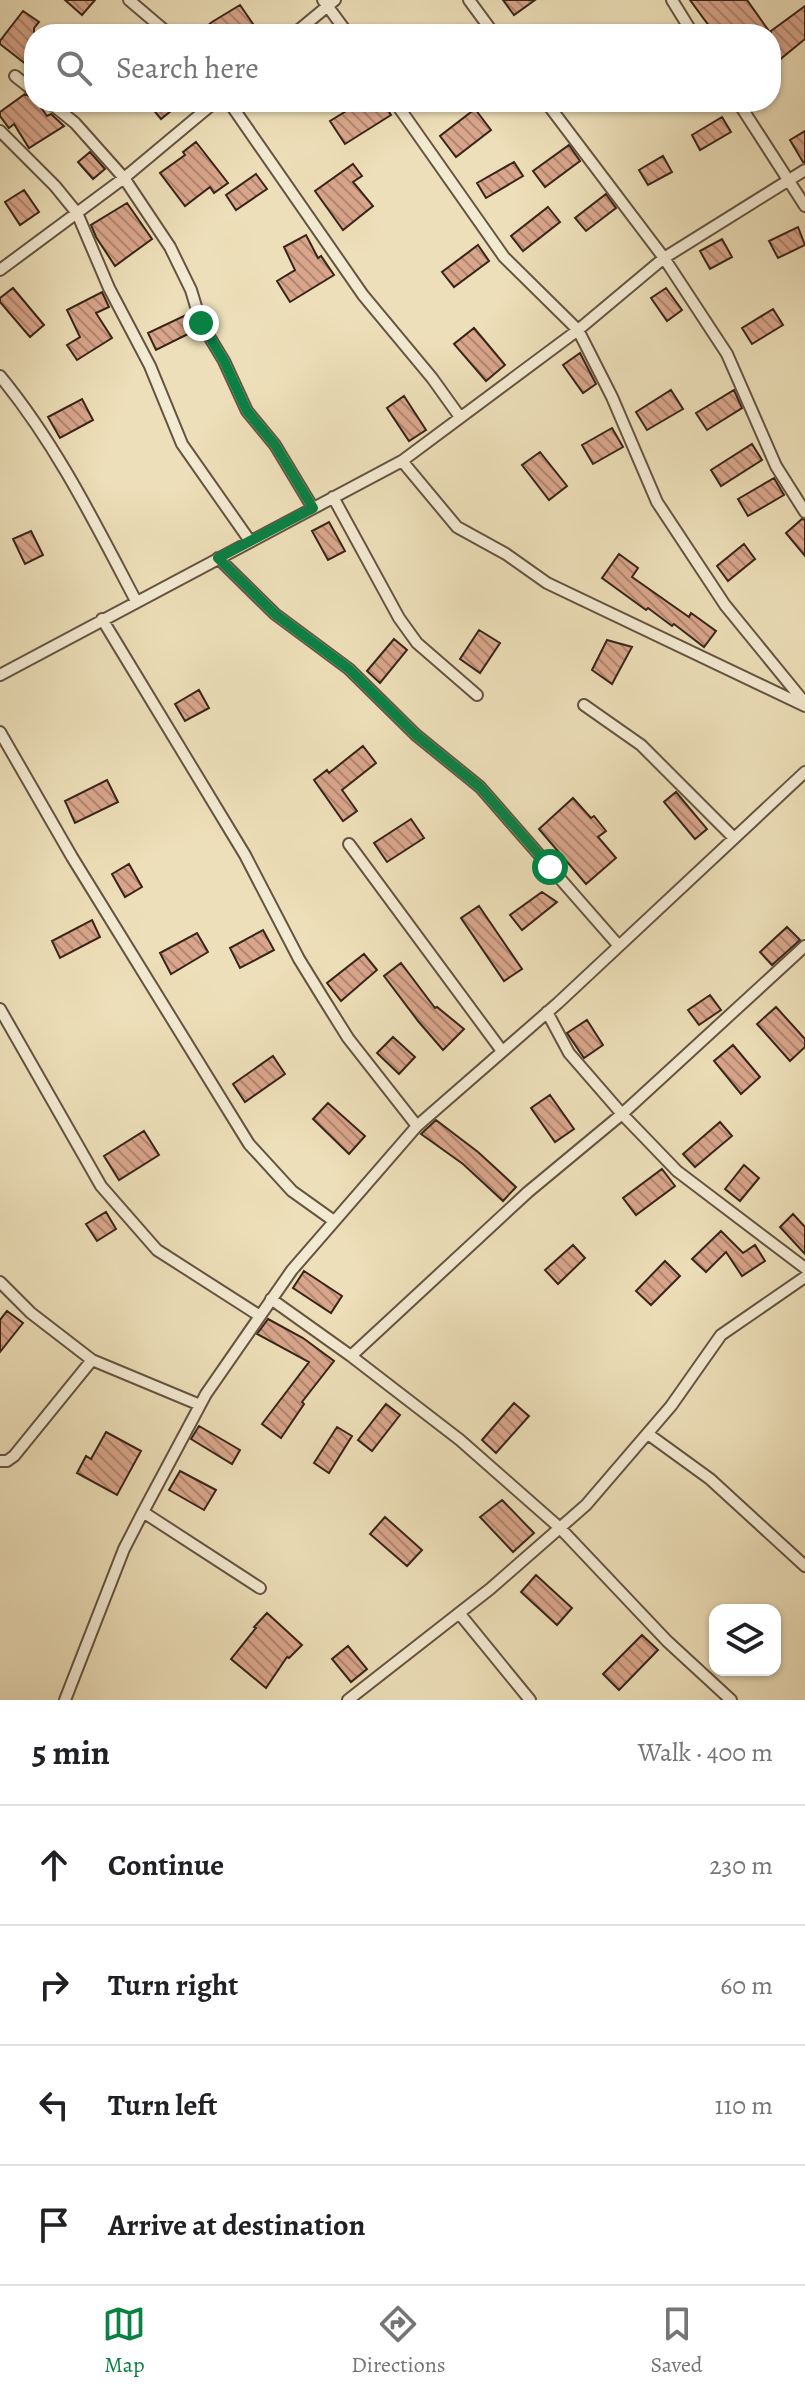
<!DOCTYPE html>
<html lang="en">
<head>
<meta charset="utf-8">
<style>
	body { margin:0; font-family:Alegreya,serif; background:#f2f2f2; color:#202124 }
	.controls { position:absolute; right:24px; bottom:24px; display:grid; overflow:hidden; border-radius:16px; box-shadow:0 2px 6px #0004 }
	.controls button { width:72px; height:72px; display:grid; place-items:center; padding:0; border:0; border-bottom:2px solid #e0e0e0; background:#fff; color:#202124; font:40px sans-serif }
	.stop { position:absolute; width:24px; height:24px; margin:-18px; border:6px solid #0b8043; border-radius:50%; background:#fff }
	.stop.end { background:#0b8043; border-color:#fff; box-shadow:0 2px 8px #0008 }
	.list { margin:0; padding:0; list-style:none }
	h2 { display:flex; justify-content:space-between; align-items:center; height:104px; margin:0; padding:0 32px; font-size:34px }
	h2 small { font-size:26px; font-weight:400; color:#757577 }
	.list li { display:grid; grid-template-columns:52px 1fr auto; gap:24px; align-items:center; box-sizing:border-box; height:120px; padding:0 32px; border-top:2px solid #e0e0e0 }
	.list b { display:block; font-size:30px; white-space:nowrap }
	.list em { font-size:26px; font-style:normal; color:#757577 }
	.icon { flex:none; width:44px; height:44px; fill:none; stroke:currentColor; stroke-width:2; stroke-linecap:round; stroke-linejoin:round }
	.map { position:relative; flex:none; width:805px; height:1700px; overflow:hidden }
	.search { position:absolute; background:#fff; box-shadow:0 2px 6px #0004; left:24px; right:24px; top:24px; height:88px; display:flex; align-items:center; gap:20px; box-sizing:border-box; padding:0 28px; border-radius:32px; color:#757577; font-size:30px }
	.sheet { height:584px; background:#fff }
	nav { display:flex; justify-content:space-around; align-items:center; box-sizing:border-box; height:112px; border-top:2px solid #e0e0e0; background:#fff; font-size:22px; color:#757577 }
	nav a { display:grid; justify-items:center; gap:4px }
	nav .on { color:#0b8043 }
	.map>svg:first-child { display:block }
	.building { fill:url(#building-back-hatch); stroke:#382519; stroke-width:2 }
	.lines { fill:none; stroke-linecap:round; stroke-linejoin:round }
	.street-casing { stroke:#655441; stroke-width:14 }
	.street { stroke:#f3ead2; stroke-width:10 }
	.route { stroke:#0b8043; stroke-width:10 }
</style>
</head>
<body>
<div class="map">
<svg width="805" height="1700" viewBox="0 0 805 1700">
	<defs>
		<pattern id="building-back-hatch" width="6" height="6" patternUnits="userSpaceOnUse" patternTransform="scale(2)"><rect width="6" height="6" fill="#d9a58b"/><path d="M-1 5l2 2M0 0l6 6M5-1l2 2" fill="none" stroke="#b18671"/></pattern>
	</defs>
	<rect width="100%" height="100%" fill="#eddfb9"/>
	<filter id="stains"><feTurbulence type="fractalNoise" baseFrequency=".0025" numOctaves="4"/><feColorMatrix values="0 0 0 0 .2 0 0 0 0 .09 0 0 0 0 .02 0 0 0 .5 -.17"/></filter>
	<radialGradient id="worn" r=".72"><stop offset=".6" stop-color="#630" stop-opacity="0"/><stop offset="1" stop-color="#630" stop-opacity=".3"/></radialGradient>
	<path class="building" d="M65 0H95L82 15Z
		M503 0H535L514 15Z
		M690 0H747L771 34H715Z
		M240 5 260 34H197L212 22Z
		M805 6V39L778 61 771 53V31Z
		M23 11 39 22 34 28V60L27 65 0 44V41Z
		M25 94 34 99V102H37L47 116 51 114 64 126 29 148 14 124 9 128 0 116V112Z
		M147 102H182L161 119Z
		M361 102H383L391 115 345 144 330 121Z
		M475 109 491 130 456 157 440 136Z
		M722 117 731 132 700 150 692 135Z
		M805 131V162H803L790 140Z
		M196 142 228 183 214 193 210 187 185 206 160 173 185 155 183 152Z
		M569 145 580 161 545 187 533 171Z
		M90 152 105 169 93 179 78 162Z
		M663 156 672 172 648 185 639 170Z
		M514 162 523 176 486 198 477 183Z
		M353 164 362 176 353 182 373 206 343 230 315 191Z
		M256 174 267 189 236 210 226 195Z
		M24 190 39 212 20 225 5 202Z
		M606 194 616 208 586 231 575 218Z
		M127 203 152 239 115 266 96 237 91 225Z
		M548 207 560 222 523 251 511 236Z
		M798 227 805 245 778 258 769 241Z
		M306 235 318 258 321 256 334 275 290 302 277 281 295 270 284 247Z
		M722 239 732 257 710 269 700 251Z
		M478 245 489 261 454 287 442 272Z
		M13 288 44 325 30 337 0 302V298Z
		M666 288 682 310 667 321 651 298Z
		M102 292 109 307 96 313 112 338 77 360 67 345 80 337 67 310Z
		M773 309 783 325 752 344 742 328Z
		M186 315 194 331 156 350 148 333Z
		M474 328 505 365 486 381 454 344Z
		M580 353 596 384 583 393 563 365Z
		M671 390 683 409 647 430 636 412Z
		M734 390 742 408 707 430 696 413Z
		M404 396 426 430 409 441 387 408Z
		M82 399 93 420 60 438 48 417Z
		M612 428 623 447 593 464 582 445Z
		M752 444 762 460 721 486 711 470Z
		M540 452 567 486 549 500 522 465Z
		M774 478 784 495 748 516 738 499Z
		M802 519 805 520V556L786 533Z
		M329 522 345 551 328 560 312 531Z
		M31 531 43 555 25 564 13 539Z
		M744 544 755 559 728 581 717 566Z
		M619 554 638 568 632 577 689 617 691 613 716 631 704 647 674 624 672 626 648 608 646 610 602 578Z
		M479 630 500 643 480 673 460 659Z
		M394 639 407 650 380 683 367 671Z
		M607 640 632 647 612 684 592 670Z
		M199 690 209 708 185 721 175 704Z
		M363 746 376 763 342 790 357 811 343 821 314 780 327 770 329 773Z
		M107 780 118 802 75 823 65 801Z
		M676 792 707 829 695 839 664 802Z
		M573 798 591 818 594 816 606 831 598 837 616 858 586 884 539 829Z
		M411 819 424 838 387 862 374 843Z
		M129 864 142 887 125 897 112 874Z
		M542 892 557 902 522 930 510 915Z
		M479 906 522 969 504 981 461 918Z
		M92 920 100 937 60 958 52 941Z
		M787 927 800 940 772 965 760 952Z
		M263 930 274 950 240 968 230 948Z
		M197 933 208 952 171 974 160 953Z
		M364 954 377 970 341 1001 327 983Z
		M401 963 435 1008 437 1007 464 1029 443 1050 418 1021 384 976Z
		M710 995 721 1010 699 1025 688 1010Z
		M776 1007 805 1039V1047L790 1061 757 1024Z
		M587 1020 603 1045 584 1058 567 1033Z
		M393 1037 415 1057 399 1074 377 1053Z
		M733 1045 760 1077 741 1094 714 1061Z
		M273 1056 285 1074 245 1102 233 1084Z
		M550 1095 574 1129 555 1142 531 1108Z
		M328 1103 365 1136 349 1154 313 1119Z
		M436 1120 478 1152 516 1187 503 1201 463 1164 421 1134Z
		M720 1122 732 1136 695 1167 683 1154Z
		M144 1131 159 1155 119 1180 104 1156Z
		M744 1165 759 1178 740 1201 725 1189Z
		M662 1169 675 1186 636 1215 623 1198Z
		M106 1212 116 1229 97 1241 86 1224Z
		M793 1214 805 1227V1254L780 1227Z
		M721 1231 743 1253 755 1245 765 1261 742 1276 726 1252 706 1272 692 1259Z
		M573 1245 585 1258 558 1284 545 1270Z
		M665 1261 680 1276 651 1305 636 1291Z
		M304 1271 342 1296 331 1313 293 1288Z
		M7 1311 23 1323 0 1352V1320Z
		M268 1319 303 1338 334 1361 302 1402 304 1404 281 1438 262 1424 309 1362 257 1334Z
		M514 1403 529 1416 496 1453 482 1440Z
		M386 1404 400 1415 372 1451 358 1440Z
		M199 1426 240 1450 232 1464 191 1439Z
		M337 1427 352 1436 329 1473 314 1463Z
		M106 1432 141 1451 117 1495 77 1473 86 1456 91 1459Z
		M180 1471 216 1490 204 1510 169 1490Z
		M502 1500 534 1533 513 1552 480 1517Z
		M385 1517 422 1550 407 1566 370 1534Z
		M536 1575 572 1608 557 1625 521 1592Z
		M267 1613 302 1645 289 1658 287 1657 266 1688 231 1659 256 1628 254 1627Z
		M642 1635 658 1650 619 1690 603 1674Z
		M348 1646 367 1669 351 1682 332 1659Z"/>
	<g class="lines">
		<g class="street-casing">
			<path id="street" d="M129 0 169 34
				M323 0 348 34
				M469 0 494 34
				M672 0 693 34
				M294 34 335 0
				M15 76 34 91
				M49 102 75 123 124 178 170 247 191 290 201 323 224 361 247 411 275 445 313 508
				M229 102 363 295 432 378 460 417
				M395 102 504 257 578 330 612 397 657 502 725 605 805 703
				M546 102 664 258 727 354 776 466 805 512
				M738 102 805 206
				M0 131 55 186 77 213 109 288 150 366 182 444 250 541
				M0 270 124 178 215 102
				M0 376C56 444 95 523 136 601
				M402 461 457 527 506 554 547 583 805 706
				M333 497 399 618 417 643 477 695
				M218 558 275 614 349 669 416 735 480 787 619 946
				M102 619 245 855 299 959 323 998 348 1038 417 1126
				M0 675 402 461 578 330 664 258 805 170
				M584 705 641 745 734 838
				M0 732 72 857 249 1144 292 1191 334 1221
				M349 844 502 1051
				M0 1009 101 1186 157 1250 260 1316
				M547 1012 569 1053 622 1114 677 1171 805 1268
				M0 1282 31 1313 92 1360 200 1405
				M271 1299 351 1356 460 1440 560 1528 667 1641 731 1700
				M351 1356 528 1192 622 1114 805 946
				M648 1434 710 1479 805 1566
				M0 1461H7L14 1456 92 1360
				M143 1512 260 1588
				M459 1613 530 1700
				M65 1700 124 1549 143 1512 206 1394 292 1270 417 1126 558 1003 805 772
				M348 1700 490 1589 586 1505 671 1406 721 1335 805 1277"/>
		</g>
		<use href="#street" class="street"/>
	</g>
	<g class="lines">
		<path class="route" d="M201 323 224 361 247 411 275 445 313 508 218 558 275 614 349 669 416 735 480 787 550 867"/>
	</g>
	<rect width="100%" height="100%" filter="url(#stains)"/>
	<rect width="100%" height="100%" fill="url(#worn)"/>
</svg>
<div class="controls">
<button><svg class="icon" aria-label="layers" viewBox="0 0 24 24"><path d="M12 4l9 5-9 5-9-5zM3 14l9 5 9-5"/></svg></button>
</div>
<div class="stop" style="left:550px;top:867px"></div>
<div class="stop end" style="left:201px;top:323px"></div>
<div class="search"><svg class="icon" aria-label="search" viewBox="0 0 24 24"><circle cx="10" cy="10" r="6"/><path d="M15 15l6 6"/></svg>Search here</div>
</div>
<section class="sheet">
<h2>5 min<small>Walk · 400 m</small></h2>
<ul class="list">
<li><svg class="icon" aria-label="ahead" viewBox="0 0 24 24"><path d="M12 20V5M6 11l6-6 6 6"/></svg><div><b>Continue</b></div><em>230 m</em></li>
<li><svg class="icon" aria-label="right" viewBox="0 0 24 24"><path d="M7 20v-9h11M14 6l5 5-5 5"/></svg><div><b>Turn right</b></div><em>60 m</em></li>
<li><svg class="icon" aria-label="left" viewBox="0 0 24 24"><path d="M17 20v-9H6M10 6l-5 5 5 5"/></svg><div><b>Turn left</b></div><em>110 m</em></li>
<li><svg class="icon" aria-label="arrive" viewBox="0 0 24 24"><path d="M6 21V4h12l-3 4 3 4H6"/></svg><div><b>Arrive at destination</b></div></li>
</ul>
</section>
<nav>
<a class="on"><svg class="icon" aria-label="map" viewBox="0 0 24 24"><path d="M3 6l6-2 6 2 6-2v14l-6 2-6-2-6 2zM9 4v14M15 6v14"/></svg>Map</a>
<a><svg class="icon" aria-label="directions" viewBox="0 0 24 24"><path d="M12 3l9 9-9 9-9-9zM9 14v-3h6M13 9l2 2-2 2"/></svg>Directions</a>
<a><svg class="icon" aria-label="saved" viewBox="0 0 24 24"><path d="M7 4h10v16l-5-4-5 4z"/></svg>Saved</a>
</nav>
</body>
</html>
